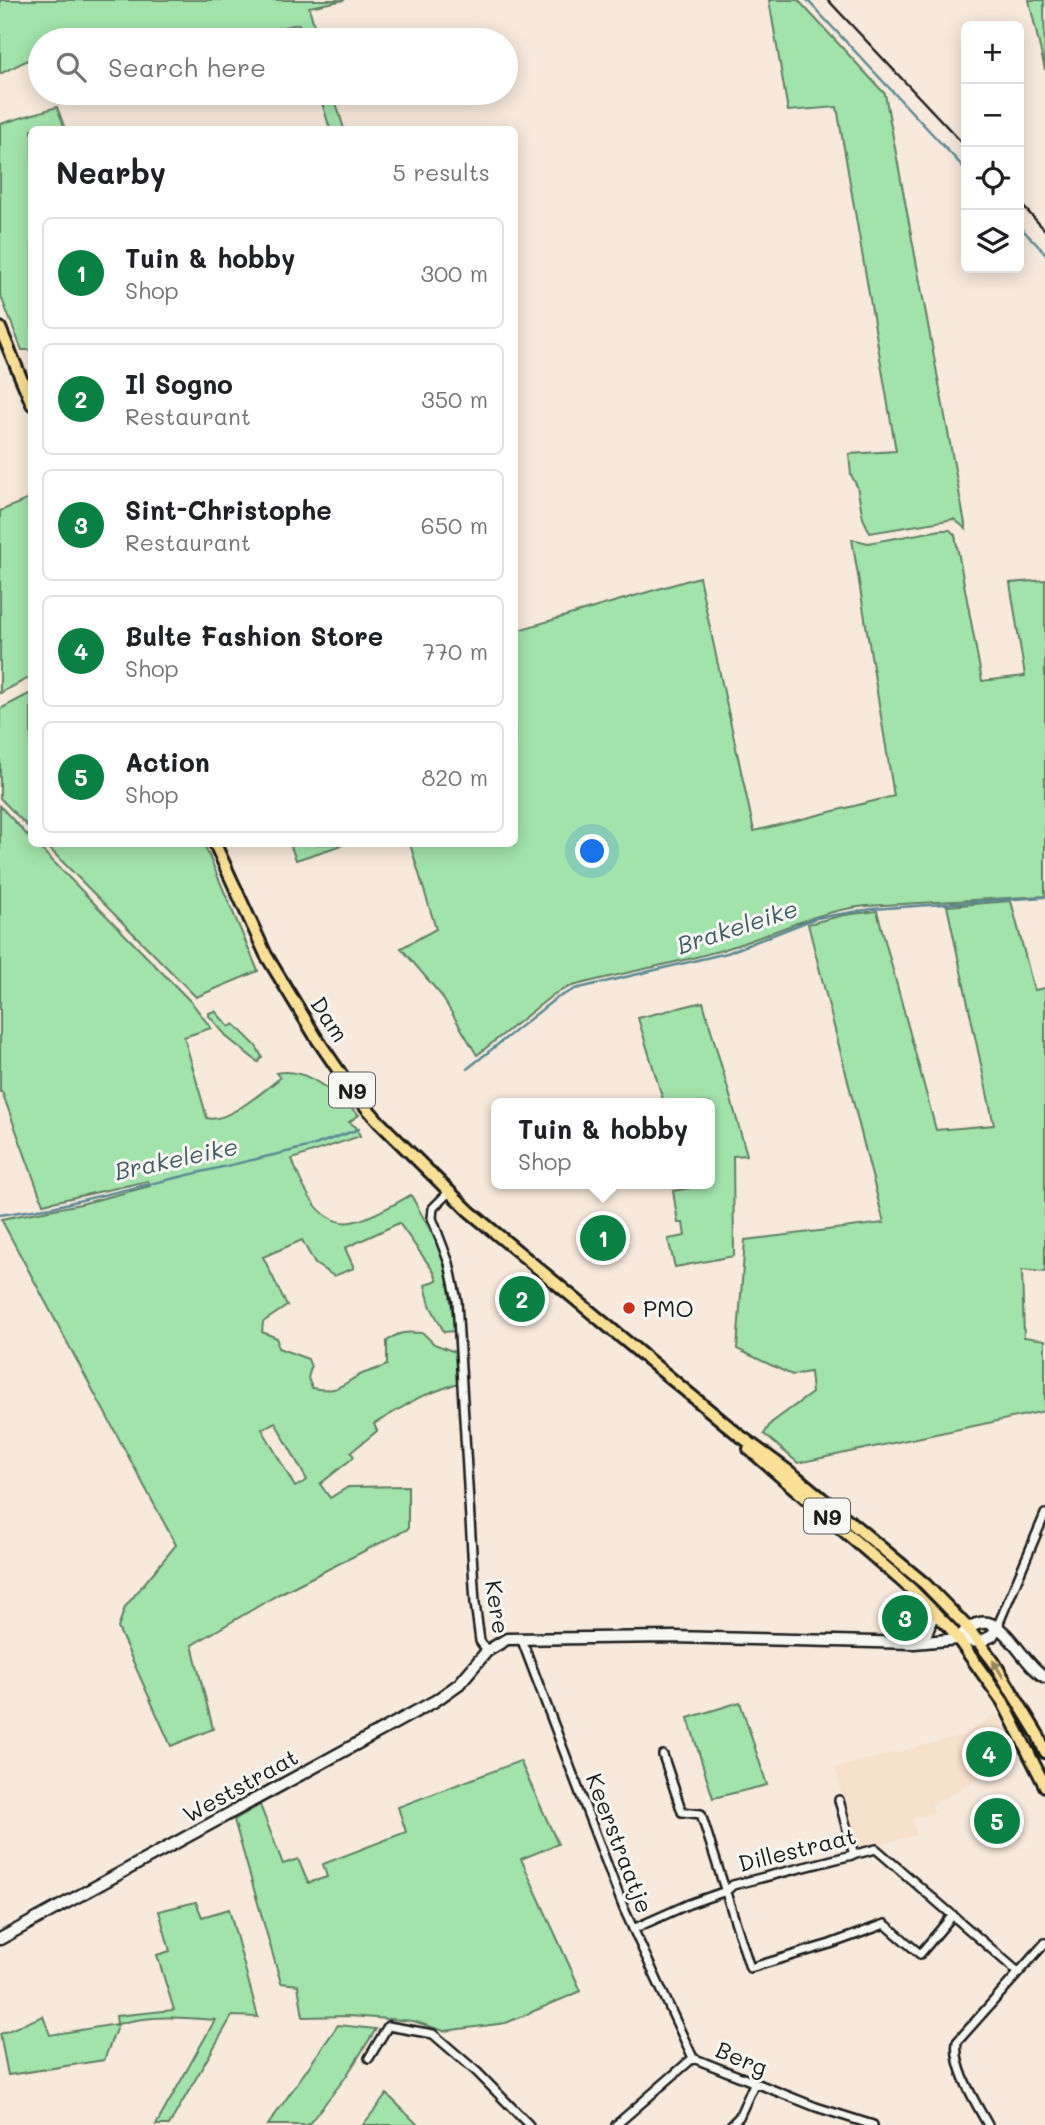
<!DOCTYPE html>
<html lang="en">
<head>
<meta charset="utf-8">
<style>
	body { margin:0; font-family:Mali,sans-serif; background:#f2f2f2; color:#202124 }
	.controls { position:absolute; right:21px; top:21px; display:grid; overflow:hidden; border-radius:10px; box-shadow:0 4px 18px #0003 }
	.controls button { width:63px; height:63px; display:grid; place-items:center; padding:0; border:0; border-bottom:2px solid #e0e0e0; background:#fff; color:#202124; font:35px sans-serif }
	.you { position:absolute; left:593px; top:852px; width:24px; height:24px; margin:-18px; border:5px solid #fff; border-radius:50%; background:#1a73e8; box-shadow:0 0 0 10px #1a73e833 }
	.badge { display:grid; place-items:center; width:46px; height:46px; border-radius:50%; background:#0b8043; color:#fff; font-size:23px; font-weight:700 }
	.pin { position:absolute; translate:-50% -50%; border:4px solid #fff; box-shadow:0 2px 7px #0006 }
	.popup { position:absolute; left:491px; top:1098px; width:224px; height:91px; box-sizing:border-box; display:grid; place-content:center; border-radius:10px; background:#fff; filter:drop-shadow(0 2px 5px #0005); font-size:23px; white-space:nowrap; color:#757577 }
	.popup b { font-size:26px; color:#202124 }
	.popup::after { content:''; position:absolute; left:50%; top:100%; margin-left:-14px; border:14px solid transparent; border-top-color:#fff }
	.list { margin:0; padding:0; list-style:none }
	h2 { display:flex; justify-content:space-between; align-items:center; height:91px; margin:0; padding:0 28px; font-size:30px }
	h2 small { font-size:23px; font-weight:400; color:#757577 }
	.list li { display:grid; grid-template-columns:46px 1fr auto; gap:21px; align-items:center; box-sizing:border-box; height:112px; margin:0 14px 14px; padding:0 14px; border:2px solid #e0e0e0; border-radius:10px }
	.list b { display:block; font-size:26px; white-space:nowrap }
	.list p { margin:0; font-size:23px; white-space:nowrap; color:#757577 }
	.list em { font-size:23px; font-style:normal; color:#757577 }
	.icon { flex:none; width:38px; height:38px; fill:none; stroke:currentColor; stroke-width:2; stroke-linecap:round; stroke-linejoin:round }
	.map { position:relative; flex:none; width:1045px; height:2125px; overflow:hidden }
	.search { position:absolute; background:#fff; box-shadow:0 4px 18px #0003; left:28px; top:28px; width:490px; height:77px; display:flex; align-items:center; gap:18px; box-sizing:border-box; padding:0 24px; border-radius:38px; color:#757577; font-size:26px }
	.panel { position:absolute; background:#fff; box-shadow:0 4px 18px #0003; left:28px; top:126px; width:490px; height:721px; border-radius:10px }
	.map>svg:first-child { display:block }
	.built { fill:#f7e0cc }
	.green { fill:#a2e3ac; stroke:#5f8064; stroke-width:2; fill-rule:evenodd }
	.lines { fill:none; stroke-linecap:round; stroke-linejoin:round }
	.stream { stroke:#5c8a95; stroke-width:2.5 }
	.street-casing { stroke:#1c1c1c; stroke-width:12 }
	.secondary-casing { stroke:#1c1c1c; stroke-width:15 }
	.primary-casing { stroke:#1c1c1c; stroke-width:16 }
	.street { stroke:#f6f6f2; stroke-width:7 }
	.secondary { stroke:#f6f6f2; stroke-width:10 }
	.primary { stroke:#fadf96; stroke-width:10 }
	.rail { stroke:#1c1c1c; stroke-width:2.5 }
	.oneway { fill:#96875f }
	.poi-dot { fill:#c8321e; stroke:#f6f6f2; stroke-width:2.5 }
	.labels { text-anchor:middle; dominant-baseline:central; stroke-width:6; stroke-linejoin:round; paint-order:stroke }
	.shield { fill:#f6f6f2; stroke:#5d5d5c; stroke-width:2 }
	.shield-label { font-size:21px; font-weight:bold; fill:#1c1c1c }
	.street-label { font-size:23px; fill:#1c1c1c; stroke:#f6f6f2 }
	.poi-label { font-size:23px; fill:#1c1c1c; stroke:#f6f6f2; text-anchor:start }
	.water-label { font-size:24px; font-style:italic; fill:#415c63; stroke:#f6f6f2 }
</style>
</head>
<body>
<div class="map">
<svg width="1045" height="2125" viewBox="0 0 1045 2125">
	<rect width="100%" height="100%" fill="#f7e9dc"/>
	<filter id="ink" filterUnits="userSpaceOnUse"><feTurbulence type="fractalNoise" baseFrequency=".0143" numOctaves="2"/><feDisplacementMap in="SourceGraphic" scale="14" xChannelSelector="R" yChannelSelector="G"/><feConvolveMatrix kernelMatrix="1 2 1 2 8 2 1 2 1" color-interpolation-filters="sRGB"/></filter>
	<g filter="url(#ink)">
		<path class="built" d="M996 1713 1019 1756 932 1805 934 1812 913 1818 916 1835 865 1848 854 1845 835 1768 965 1735Z"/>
		<path class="green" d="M0 0H345L309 7 318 40H304L299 24 215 40H124L121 32 81 40H40V54L0 74Z
			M769 0H798L885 94 966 529 954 519 870 533 863 518 857 486 851 475 849 454 896 451 837 107 788 111Z
			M1029 0H1044L1045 70Z
			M319 93H333L344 129H330Z
			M57 107 65 129 32 130V350H22L0 294V124Z
			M31 498V677L0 693V511Z
			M941 530H950L955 535 982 681 1025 676 1010 583 1045 580V896L866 906C808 912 766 939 711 953 664 966 616 974 569 987L554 994 477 1055 441 995 401 948 436 929 410 844H514L515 631 699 577 754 831 894 796 852 539 868 543Z
			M31 693V830L0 798V709Z
			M0 806 31 839 32 844H36L192 1003 211 1028 184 1037 207 1118C226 1124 265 1090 280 1078L276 1073C309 1066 335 1096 359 1115L349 1122 356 1127 360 1136 292 1159C301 1185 321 1231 356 1221 375 1216 394 1204 411 1195L439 1246 448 1281 455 1331 444 1332 430 1305 425 1285 437 1280 434 1272 399 1223 345 1248 354 1268 334 1276 315 1264 302 1240 263 1257 287 1306 263 1322 262 1332 277 1338 278 1348 308 1359 311 1367 308 1378 312 1388C340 1393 338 1386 360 1375 368 1371 379 1369 387 1365V1341C399 1331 408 1332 423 1333L434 1344 455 1352 458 1383 420 1397 374 1424 377 1431 351 1452 354 1457 320 1484 330 1498 348 1487 408 1486V1529L279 1594 192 1645 213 1729 171 1746 118 1628 125 1607 176 1545 1 1219 81 1204 150 1186 148 1181 43 1204 2 1092H0ZM275 1422 307 1480 295 1487 262 1429Z
			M45 844H204L258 971 196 997Z
			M290 844H345L296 860Z
			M1011 901 1034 990 1045 988V1272L1022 1270 1024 1337 1045 1340V1411L798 1463 764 1434 771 1423 812 1393 810 1372 792 1375 737 1349 745 1240 884 1223 808 924 844 915 877 911 936 1130 994 1125 947 906Z
			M703 1002 747 1155 733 1156 734 1256 675 1267 668 1239 685 1236 683 1223H678L673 1191 690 1188V1184H710V1103H664L638 1018Z
			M215 1011 229 1027 234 1024 256 1046 262 1057 258 1062 229 1039 209 1016V1013Z
			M740 1702 767 1785 713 1798 688 1718Z
			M520 1761 558 1844 521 1859 581 1991 506 2023 444 2031 413 2021 389 2019 349 2016 303 2017 298 1985 281 1983 234 1820 260 1805 283 1864 298 1859 308 1883 327 1877 323 1864 406 1832 398 1807Z
			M196 1902 202 1917 229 1909 258 2017 232 2016 169 2125H156L215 2020C182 2017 150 2015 118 2024L104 2060 8 2075 0 2034 43 2016 50 2035 117 2024 116 2016 174 2010 157 1955 170 1951 159 1911Z
			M338 2025 376 2029 345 2078 308 2125H268Z
			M387 2094 418 2125H363Z"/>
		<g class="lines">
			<path class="stream" d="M807 0 966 170
				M1019 226 1045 253
				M467 1069 555 999 575 989 727 953 816 918 872 909 1045 897
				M0 1215 52 1207 312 1146 359 1129"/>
			<g class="street-casing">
				<path id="street" d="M448 1193 433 1208 432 1218 449 1263 457 1301 475 1603 480 1641 487 1651
					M998 1625 1045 1514
					M521 1638 624 1909 693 2058
					M663 1755 682 1812 701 1814 750 1968 830 1944 885 1924 920 1954 953 1915
					M839 1800 854 1855
					M633 1929 689 1904 726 1891 733 1885 876 1849 1018 1972
					M369 2058 388 2026 433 2034 477 2072 529 2125
					M616 2125 693 2058 816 2107 873 2125
					M731 2125 739 2117 754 2084
					M988 2125C976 2103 953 2068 957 2042L1045 1943"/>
			</g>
			<g class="secondary-casing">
				<path id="secondary" d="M958 1639C997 1592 1015 1659 1045 1677
					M917 1641 925 1636 935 1613
					M0 1939 435 1701 459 1684 487 1651 507 1639 673 1637 914 1643 958 1639 979 1642 992 1636 998 1625"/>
			</g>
			<g class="primary-casing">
				<path id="primary" d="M0 328 32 404
					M215 844 266 955 317 1039 354 1093 379 1122 469 1211 739 1435 795 1476 925 1584 967 1627 993 1661 1038 1735 1045 1752
					M749 1449 911 1589 951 1629 1003 1702 1045 1786"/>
			</g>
			<use href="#street" class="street"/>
			<use href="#secondary" class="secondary"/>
			<use href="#primary" class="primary"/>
			<path class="rail" d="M828 0 966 147
				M1019 202 1045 230"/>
		</g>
		<defs><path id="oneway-solid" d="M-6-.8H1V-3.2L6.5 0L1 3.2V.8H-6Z" transform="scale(1.75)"/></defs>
		<use class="oneway" href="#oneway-solid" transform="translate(998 1669) rotate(-122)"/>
	</g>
	<circle class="poi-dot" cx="629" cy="1308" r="7"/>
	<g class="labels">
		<g class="shield">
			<rect x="329" y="1072.5" width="46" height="35" rx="5"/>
			<rect x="804" y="1498.5" width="46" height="35" rx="5"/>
		</g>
		<g class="shield-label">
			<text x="352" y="1090">N9</text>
			<text x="827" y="1516">N9</text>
		</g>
		<g class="street-label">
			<text transform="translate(330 1019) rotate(57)">Dam</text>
			<text transform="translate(498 1607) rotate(81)">Kere</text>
			<text transform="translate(240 1785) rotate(-29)">Weststraat</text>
			<text transform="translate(620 1843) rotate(69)">Keerstraatje</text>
			<text transform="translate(797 1849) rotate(-14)">Dillestraat</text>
			<text transform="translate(742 2058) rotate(23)">Berg</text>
		</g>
		<g class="poi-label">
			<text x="643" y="1308">PMO</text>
		</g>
		<g class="water-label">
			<text transform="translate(737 926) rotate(-18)">Brakeleike</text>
			<text transform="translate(176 1158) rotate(-12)">Brakeleike</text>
		</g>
	</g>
</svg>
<div class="controls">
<button>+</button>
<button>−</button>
<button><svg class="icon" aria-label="locate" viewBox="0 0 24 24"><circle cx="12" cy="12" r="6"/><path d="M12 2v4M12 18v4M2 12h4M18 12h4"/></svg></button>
<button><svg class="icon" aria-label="layers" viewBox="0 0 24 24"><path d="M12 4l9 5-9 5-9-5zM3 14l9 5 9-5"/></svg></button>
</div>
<div class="you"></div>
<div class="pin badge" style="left:603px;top:1238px">1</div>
<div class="popup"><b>Tuin &amp; hobby</b>Shop</div>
<div class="pin badge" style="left:522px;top:1299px">2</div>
<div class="pin badge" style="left:905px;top:1618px">3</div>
<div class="pin badge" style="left:989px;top:1754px">4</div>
<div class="pin badge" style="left:997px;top:1821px">5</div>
<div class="search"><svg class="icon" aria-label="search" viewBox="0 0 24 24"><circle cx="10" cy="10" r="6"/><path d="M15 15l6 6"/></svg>Search here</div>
<section class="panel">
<h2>Nearby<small>5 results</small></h2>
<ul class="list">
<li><span class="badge">1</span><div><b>Tuin &amp; hobby</b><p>Shop</p></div><em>300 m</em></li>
<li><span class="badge">2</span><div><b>Il Sogno</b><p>Restaurant</p></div><em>350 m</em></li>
<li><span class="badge">3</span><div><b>Sint-Christophe</b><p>Restaurant</p></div><em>650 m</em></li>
<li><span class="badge">4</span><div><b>Bulte Fashion Store</b><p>Shop</p></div><em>770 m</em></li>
<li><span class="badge">5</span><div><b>Action</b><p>Shop</p></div><em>820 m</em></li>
</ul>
</section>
</div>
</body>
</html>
